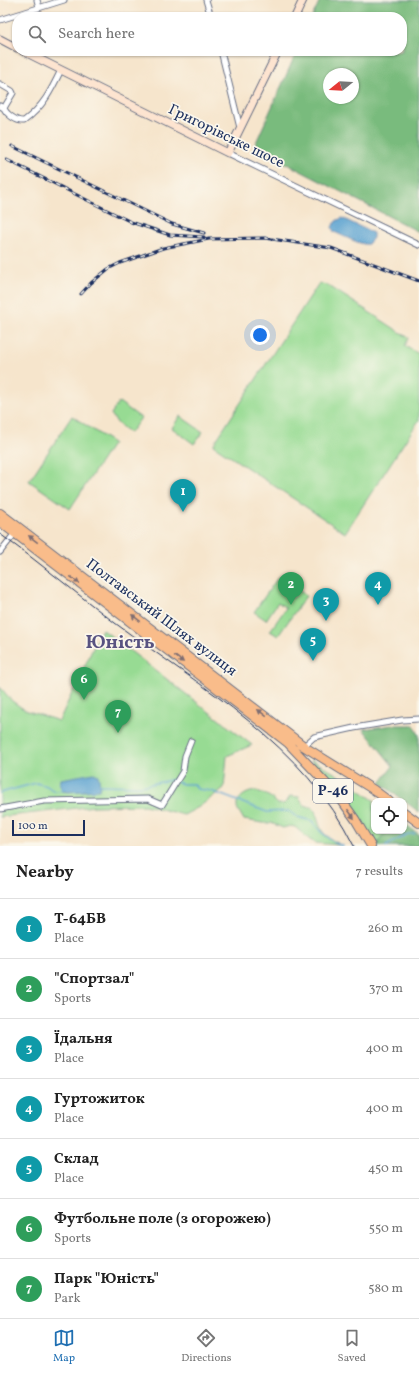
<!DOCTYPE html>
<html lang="en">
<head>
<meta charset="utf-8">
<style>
	body { margin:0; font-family:Vollkorn,serif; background:#f2f2f2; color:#222 }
	.controls { position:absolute; right:12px; bottom:12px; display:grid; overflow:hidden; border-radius:8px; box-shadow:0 1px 3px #0004 }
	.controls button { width:36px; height:36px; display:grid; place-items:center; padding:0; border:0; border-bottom:1px solid #e0e0e0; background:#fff; color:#222; font:20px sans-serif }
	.compass { position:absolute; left:323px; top:68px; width:36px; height:36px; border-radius:50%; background:#fff; box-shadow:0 1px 3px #0004; rotate:252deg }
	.scale { position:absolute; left:12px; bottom:10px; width:73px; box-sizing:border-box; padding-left:4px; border:2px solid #1b2f5e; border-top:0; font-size:11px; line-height:14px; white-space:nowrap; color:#1b2f5e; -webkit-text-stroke:3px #fbf7ec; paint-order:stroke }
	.you { position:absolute; left:260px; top:335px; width:14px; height:14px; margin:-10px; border:3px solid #fff; border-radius:50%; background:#1a73e8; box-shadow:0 0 0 6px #1a73e833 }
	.badge { display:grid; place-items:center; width:26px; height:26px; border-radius:50%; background:#1f6fb2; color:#fff; font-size:13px; font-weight:700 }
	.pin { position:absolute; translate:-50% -33px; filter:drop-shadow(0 1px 2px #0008) }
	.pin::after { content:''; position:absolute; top:21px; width:14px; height:12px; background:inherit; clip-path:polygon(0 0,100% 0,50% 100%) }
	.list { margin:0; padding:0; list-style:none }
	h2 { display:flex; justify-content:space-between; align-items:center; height:52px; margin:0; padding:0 16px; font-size:17px }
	h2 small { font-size:13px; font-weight:400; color:#767676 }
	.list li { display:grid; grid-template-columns:26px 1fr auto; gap:12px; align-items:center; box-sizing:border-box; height:60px; padding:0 16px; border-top:1px solid #e0e0e0 }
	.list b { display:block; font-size:15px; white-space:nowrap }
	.list p { margin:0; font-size:13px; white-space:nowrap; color:#767676 }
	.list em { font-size:13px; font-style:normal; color:#767676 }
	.icon { flex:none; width:22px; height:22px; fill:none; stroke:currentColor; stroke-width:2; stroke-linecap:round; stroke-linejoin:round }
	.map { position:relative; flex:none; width:419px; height:846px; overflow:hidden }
	.search { position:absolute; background:#fff; box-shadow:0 1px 3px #0004; left:12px; right:12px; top:12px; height:44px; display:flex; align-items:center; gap:10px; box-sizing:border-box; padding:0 14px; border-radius:16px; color:#767676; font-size:15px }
	.sheet { height:472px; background:#fff }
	nav { display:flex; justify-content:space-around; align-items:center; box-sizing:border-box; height:56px; border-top:1px solid #e0e0e0; background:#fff; font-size:11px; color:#767676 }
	nav a { display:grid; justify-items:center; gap:2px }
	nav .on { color:#1f6fb2 }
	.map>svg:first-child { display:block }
	.green { fill:#97db93; stroke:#598578 }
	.forest { fill:#79bb7d; stroke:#4a756e; fill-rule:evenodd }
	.water { fill:#59a1d0; stroke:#3a6897 }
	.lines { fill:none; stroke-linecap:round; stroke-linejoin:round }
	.stream { stroke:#59a1d0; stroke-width:1.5 }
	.street-casing { stroke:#686f84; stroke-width:7 }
	.secondary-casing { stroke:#686f84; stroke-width:9 }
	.primary-casing { stroke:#686f84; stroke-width:10 }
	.street { stroke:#fff; stroke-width:5 }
	.secondary { stroke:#fde4d0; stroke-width:7 }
	.primary { stroke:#f9bc8a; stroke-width:8 }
	.tram { stroke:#1b2f5e; stroke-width:1 }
	.rail-casing { stroke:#1b2f5e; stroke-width:3 }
	.rail { stroke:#fbf7ec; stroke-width:1.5; stroke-dasharray:4.5; stroke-linecap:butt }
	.oneway { fill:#7f6e72 }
	.labels { text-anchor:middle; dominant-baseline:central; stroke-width:3.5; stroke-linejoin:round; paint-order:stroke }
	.shield { fill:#fbf7ec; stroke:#5e6b89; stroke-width:1 }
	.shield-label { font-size:14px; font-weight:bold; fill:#1b2f5e }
	.street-label { font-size:15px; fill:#1b2f5e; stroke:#fbf7ec }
	.district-label { font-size:19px; font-weight:bold; fill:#585381; stroke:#fbf7ec }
</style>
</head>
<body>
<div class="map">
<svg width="419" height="846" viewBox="0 0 419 846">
	<rect width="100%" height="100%" fill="#fbf7ec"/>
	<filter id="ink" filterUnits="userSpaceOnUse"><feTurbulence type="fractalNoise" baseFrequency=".025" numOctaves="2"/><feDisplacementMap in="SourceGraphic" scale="8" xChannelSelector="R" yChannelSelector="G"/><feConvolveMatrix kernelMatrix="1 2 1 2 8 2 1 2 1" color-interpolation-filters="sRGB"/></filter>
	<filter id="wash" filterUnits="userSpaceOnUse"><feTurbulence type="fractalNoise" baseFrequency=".012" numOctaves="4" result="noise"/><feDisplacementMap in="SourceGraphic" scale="16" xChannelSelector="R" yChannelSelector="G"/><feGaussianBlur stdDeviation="0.9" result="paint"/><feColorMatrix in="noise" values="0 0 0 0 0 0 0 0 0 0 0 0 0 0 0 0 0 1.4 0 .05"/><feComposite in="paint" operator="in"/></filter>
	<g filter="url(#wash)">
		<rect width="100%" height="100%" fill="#f6e5cc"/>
		<path class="green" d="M319 283 329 286 409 338 405 346 419 354V420L345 533 213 445Z
			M119 402 141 418 130 433 118 424 111 414Z
			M72 416 113 443 70 509 29 481Z
			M180 416 203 432 194 444 172 428Z
			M279 576 289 584 284 592 293 598 299 590 306 596 278 636 270 631 286 608 278 602 266 620 254 612Z
			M102 629 252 745 227 756 224 788 199 807 184 815 145 805 95 806 0 817V687L12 701 25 710 59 721Z
			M312 760 336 774 375 801H374V831H404V823L419 834V846H376L340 791 315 766 311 761Z
			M256 791C265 793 271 797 278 804 285 805 287 802 290 796L299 797C304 810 310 803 315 811 318 816 318 824 321 829 323 834 333 841 338 843L339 845 316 843 310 840 295 827 290 826 283 828 271 823H263L244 820 237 808V802C242 795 247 792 256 791Z"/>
		<path class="forest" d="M320 0H419V232L254 147 297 51H402V17H312ZM329 74H353V98H329Z
			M393 725H414L419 735V812L380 783 393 766 363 729Z
			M404 826 419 836V846H376C384 831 387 831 404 831Z"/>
		<path class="water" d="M342 218 373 233V238L368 244C362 246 342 235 334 232L332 227 336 221Z
			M94 773 98 775C99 780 101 785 99 790L68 792 62 791 60 783 61 779Z"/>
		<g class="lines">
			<path class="stream" d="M98 785 141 786 171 780 183 784H194L197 789 211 791 267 812 289 811 297 817 312 821 321 832 335 843 343 846
				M57 791 63 790
				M0 793 36 783 47 786 54 791
				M386 846 408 834H414L415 833"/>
		</g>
	</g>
	<g filter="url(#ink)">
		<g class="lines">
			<g class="street-casing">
				<path id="street" d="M37 0 39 7
					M206 0 211 17
					M0 20 64 0
					M221 51 240 128
					M0 84 12 91 13 93 4 108
					M0 106 4 108C6 114 17 122 24 121 43 107 51 91 61 70
					M228 153 419 245
					M0 552 16 532
					M304 746 314 737 354 728 402 720 419 719
					M0 809 44 801 148 799 162 805 183 771 185 756 191 741"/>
			</g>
			<g class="secondary-casing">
				<path id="secondary" d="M295 17 303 0
					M0 39 17 48
					M23 51 228 153 278 51"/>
			</g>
			<g class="primary-casing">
				<path id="primary" d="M0 513 304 746
					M0 522 288 743 340 798 355 819 371 846
					M300 744 374 790 389 801
					M404 812 419 823"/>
			</g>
			<use href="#street" class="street"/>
			<use href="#secondary" class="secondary"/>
			<use href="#primary" class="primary"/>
			<path class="tram" d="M0 534C39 562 77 594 115 623 202 688 305 745 354 846"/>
			<g class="rail-casing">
				<path id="rail" d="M12 146 172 224 204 233
					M7 160 131 222 170 235 204 237
					M81 294 91 283 108 269 120 263 163 248 209 239 265 238 331 248 419 281"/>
			</g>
			<use href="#rail" class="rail"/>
		</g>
		<defs><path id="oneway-solid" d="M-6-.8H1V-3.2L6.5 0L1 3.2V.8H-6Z"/></defs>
		<g class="oneway">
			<use href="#oneway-solid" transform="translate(33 539) rotate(-143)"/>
			<use href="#oneway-solid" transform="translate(75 580) rotate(37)"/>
			<use href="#oneway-solid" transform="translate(136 618) rotate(-142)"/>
			<use href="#oneway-solid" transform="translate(179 659) rotate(36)"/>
			<use href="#oneway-solid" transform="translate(262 713) rotate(-143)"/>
			<use href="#oneway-solid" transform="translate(351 814) rotate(54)"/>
		</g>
	</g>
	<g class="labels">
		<rect class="shield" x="313" y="779" width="40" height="24" rx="3"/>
		<g class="shield-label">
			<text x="333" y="791">Р-46</text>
		</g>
		<g class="street-label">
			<text transform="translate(226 137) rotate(26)">Григорівське шосе</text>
			<text transform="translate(161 618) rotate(37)">Полтавський Шлях вулиця</text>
		</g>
		<g class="district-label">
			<text x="120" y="643">Юність</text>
		</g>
	</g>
</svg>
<div class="controls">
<button><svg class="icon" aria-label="locate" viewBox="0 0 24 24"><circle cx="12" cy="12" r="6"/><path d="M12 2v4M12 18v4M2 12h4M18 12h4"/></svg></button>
</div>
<svg class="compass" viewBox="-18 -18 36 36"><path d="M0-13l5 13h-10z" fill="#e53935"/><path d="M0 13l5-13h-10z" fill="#767676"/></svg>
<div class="scale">100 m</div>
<div class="you"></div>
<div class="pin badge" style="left:183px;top:512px;background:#0f9aa8">1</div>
<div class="pin badge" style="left:291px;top:605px;background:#2e9e5b">2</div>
<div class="pin badge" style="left:326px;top:621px;background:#0f9aa8">3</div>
<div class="pin badge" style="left:378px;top:605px;background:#0f9aa8">4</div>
<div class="pin badge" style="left:313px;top:661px;background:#0f9aa8">5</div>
<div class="pin badge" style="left:84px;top:700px;background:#2e9e5b">6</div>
<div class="pin badge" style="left:118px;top:733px;background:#2e9e5b">7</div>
<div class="search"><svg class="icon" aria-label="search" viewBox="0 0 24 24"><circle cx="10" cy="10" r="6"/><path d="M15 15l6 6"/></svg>Search here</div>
</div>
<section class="sheet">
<h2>Nearby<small>7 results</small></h2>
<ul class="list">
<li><span class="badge" style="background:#0f9aa8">1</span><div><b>Т-64БВ</b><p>Place</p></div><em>260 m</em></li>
<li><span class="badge" style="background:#2e9e5b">2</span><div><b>&quot;Спортзал&quot;</b><p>Sports</p></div><em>370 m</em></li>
<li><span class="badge" style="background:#0f9aa8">3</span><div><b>Їдальня</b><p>Place</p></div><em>400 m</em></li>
<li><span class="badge" style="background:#0f9aa8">4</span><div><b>Гуртожиток</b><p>Place</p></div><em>400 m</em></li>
<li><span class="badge" style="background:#0f9aa8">5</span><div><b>Склад</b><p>Place</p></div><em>450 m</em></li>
<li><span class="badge" style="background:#2e9e5b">6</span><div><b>Футбольне поле (з огорожею)</b><p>Sports</p></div><em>550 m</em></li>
<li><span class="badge" style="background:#2e9e5b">7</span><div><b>Парк &quot;Юність&quot;</b><p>Park</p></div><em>580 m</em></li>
</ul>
</section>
<nav>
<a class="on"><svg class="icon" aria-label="map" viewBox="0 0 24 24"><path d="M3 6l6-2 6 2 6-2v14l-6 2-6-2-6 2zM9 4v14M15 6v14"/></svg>Map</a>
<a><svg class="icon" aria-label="directions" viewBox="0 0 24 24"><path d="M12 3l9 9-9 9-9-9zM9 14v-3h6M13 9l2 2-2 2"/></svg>Directions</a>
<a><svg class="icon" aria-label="saved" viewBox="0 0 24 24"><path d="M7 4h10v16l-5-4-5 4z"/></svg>Saved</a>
</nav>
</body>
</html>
